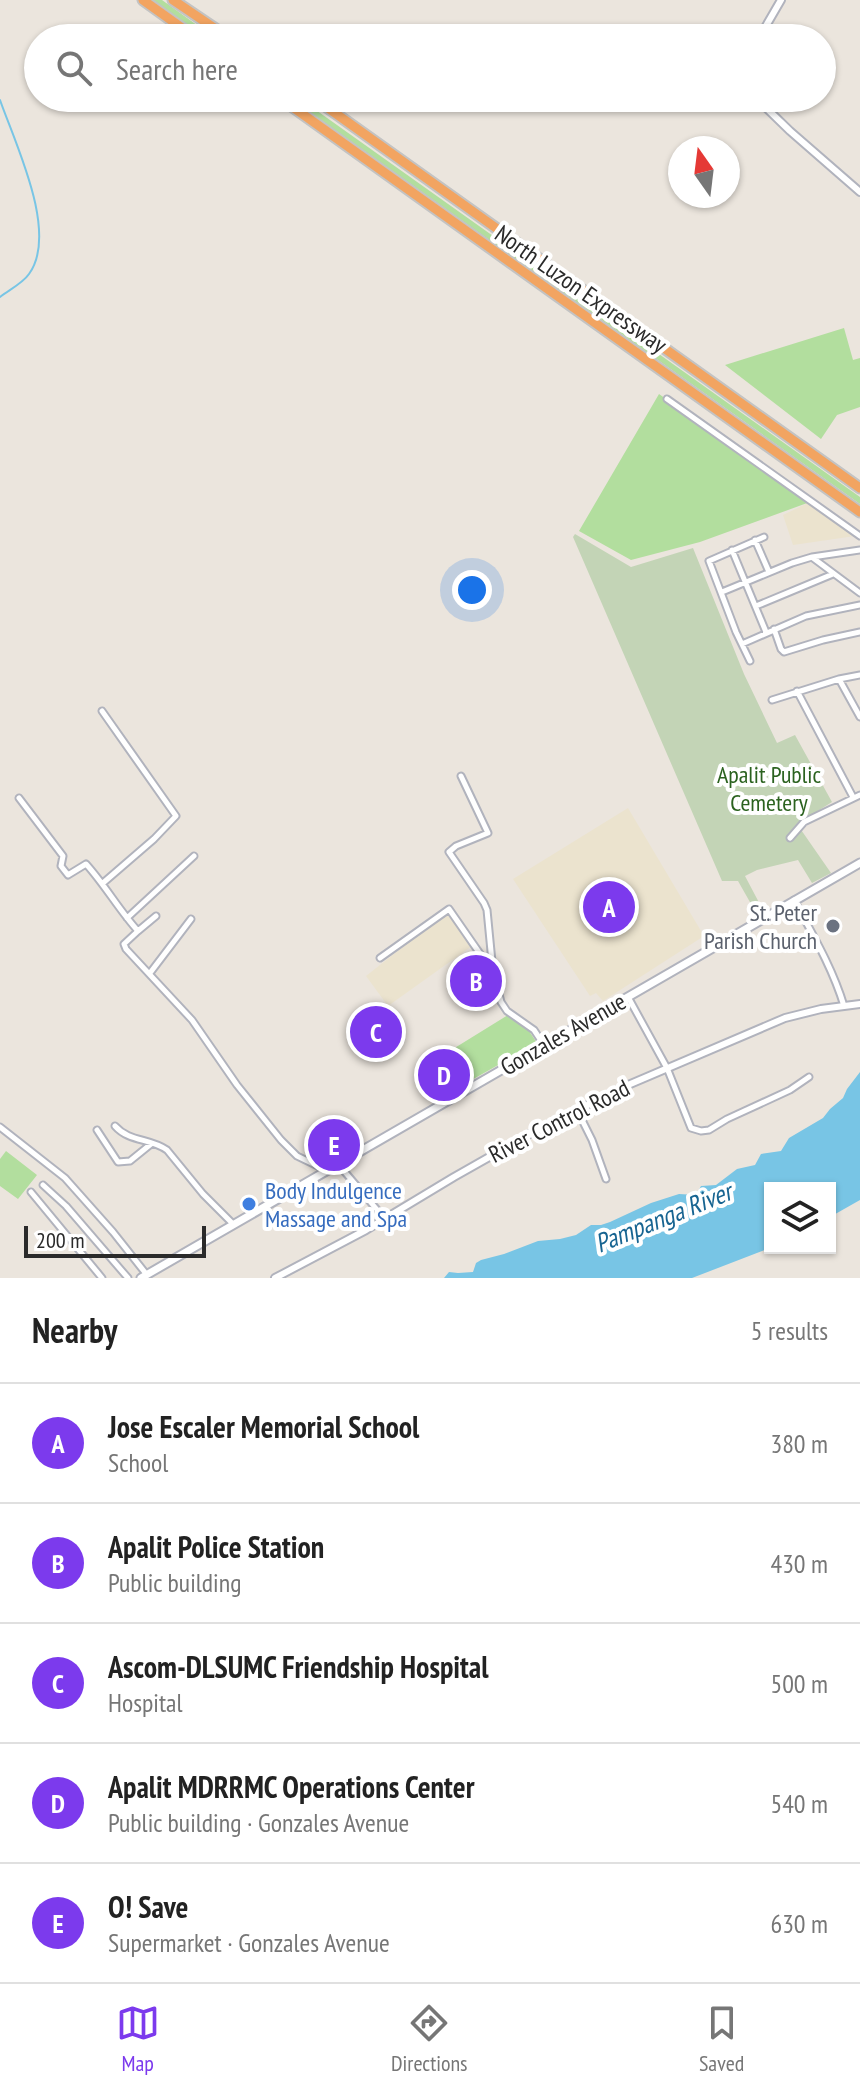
<!DOCTYPE html>
<html lang="en">
<head>
<meta charset="utf-8">
<style>
	body { margin:0; font-family:"PT Sans Narrow",sans-serif; background:#f6f6f6; color:#222 }
	.controls { position:absolute; right:24px; bottom:24px; display:grid; overflow:hidden; border-radius:0px; box-shadow:0 2px 6px #0004 }
	.controls button { width:72px; height:72px; display:grid; place-items:center; padding:0; border:0; border-bottom:2px solid #e0e0e0; background:#fff; color:#222; font:40px sans-serif }
	.compass { position:absolute; left:668px; top:136px; width:72px; height:72px; border-radius:50%; background:#fff; box-shadow:0 2px 6px #0004; rotate:346deg }
	.scale { position:absolute; left:24px; bottom:20px; width:182px; box-sizing:border-box; padding-left:8px; border:4px solid #2a2a2a; border-top:0; font-size:22px; line-height:28px; white-space:nowrap; color:#2a2a2a; -webkit-text-stroke:6px #fff; paint-order:stroke }
	.you { position:absolute; left:472px; top:590px; width:28px; height:28px; margin:-20px; border:6px solid #fff; border-radius:50%; background:#1a73e8; box-shadow:0 0 0 12px #1a73e833 }
	.badge { display:grid; place-items:center; width:52px; height:52px; border-radius:50%; background:#7c3aed; color:#fff; font-size:26px; font-weight:700 }
	.pin { position:absolute; translate:-50% -50%; border:4px solid #fff; box-shadow:0 2px 8px #0006 }
	.list { margin:0; padding:0; list-style:none }
	h2 { display:flex; justify-content:space-between; align-items:center; height:104px; margin:0; padding:0 32px; font-size:34px }
	h2 small { font-size:26px; font-weight:400; color:#767676 }
	.list li { display:grid; grid-template-columns:52px 1fr auto; gap:24px; align-items:center; box-sizing:border-box; height:120px; padding:0 32px; border-top:2px solid #e0e0e0 }
	.list b { display:block; font-size:30px; white-space:nowrap }
	.list p { margin:0; font-size:26px; white-space:nowrap; color:#767676 }
	.list em { font-size:26px; font-style:normal; color:#767676 }
	.icon { flex:none; width:44px; height:44px; fill:none; stroke:currentColor; stroke-width:2; stroke-linecap:round; stroke-linejoin:round }
	.map { position:relative; flex:none; width:860px; height:1278px; overflow:hidden }
	.search { position:absolute; background:#fff; box-shadow:0 2px 6px #0004; left:24px; right:24px; top:24px; height:88px; display:flex; align-items:center; gap:20px; box-sizing:border-box; padding:0 28px; border-radius:44px; color:#767676; font-size:30px }
	.sheet { height:704px; background:#fff }
	nav { display:flex; justify-content:space-around; align-items:center; box-sizing:border-box; height:112px; border-top:2px solid #e0e0e0; background:#fff; font-size:22px; color:#767676 }
	nav a { display:grid; justify-items:center; gap:4px }
	nav .on { color:#7c3aed }
	.map>svg:first-child { display:block }
	.education { fill:#ebe3ce }
	.green { fill:#b2de9e }
	.cemetery { fill:#c3d4b6 }
	.water { fill:#78c5e5 }
	.lines { fill:none; stroke-linecap:round; stroke-linejoin:round }
	.stream { stroke:#78c5e5; stroke-width:2 }
	.minor-casing { stroke:#b1b3bd; stroke-width:9 }
	.tertiary-casing { stroke:#b1b3bd; stroke-width:10 }
	.secondary-casing { stroke:#b1b3bd; stroke-width:11 }
	.motorway-casing { stroke:#c3c3c3; stroke-width:13 }
	.minor { stroke:#fff; stroke-width:5 }
	.tertiary { stroke:#fff; stroke-width:6 }
	.secondary { stroke:#fff; stroke-width:7 }
	.motorway { stroke:#f2a461; stroke-width:9 }
	.worship-dot { fill:#6b7280; stroke:#fff; stroke-width:3 }
	.shop-dot { fill:#3f7fe0; stroke:#fff; stroke-width:3 }
	.labels { text-anchor:middle; dominant-baseline:central; stroke-width:8; stroke-linejoin:round; paint-order:stroke }
	.street-label { font-size:24px; fill:#2a2a2a; stroke:#fff }
	.park-label { font-size:24px; fill:#2b621f; stroke:#fff }
	.worship-label { font-size:24px; fill:#5b616d; stroke:#fff; text-anchor:end }
	.shop-label { font-size:24px; fill:#366cbe; stroke:#fff; text-anchor:start }
	.water-label { font-size:26px; font-style:italic; fill:#176491; stroke:#fff }
</style>
</head>
<body>
<div class="map">
<svg width="860" height="1278" viewBox="0 0 860 1278">
	<rect width="100%" height="100%" fill="#ebe5dd"/>
	<path class="education" d="M810 502 855 536 793 545 783 515Z
		M628 808 704 936 603 1001 596 993 590 996 513 879Z
		M446 913 472 946 388 1006 366 976Z"/>
	<path class="green" d="M152 0H162L215 38H205Z
		M290 98H299L860 497V504Z
		M844 328 853 360 860 358V407L837 415 821 439 725 365Z
		M659 394 810 502 700 542 631 560 579 531Z
		M508 1015 527 1028 537 1043 461 1086 451 1066 453 1049Z
		M6 1151 37 1175 18 1199 0 1186V1159Z"/>
	<path class="cemetery" d="M575 534 631 567 693 548 744 674 777 743 795 735 832 802 797 824 831 873 812 883 798 860 757 870 745 876 765 914 759 918 738 881H722L573 537Z"/>
	<path class="water" d="M860 1072V1200L830 1217V1188H770V1248L692 1278H444L449 1272 458 1273 473 1272 476 1263 481 1260 504 1254 538 1241 560 1239 576 1235 591 1225H601L610 1222 651 1203 679 1194 696 1195 701 1186 716 1185 737 1169 755 1165 761 1154 781 1151 789 1138 823 1118 830 1109 843 1098 847 1089Z"/>
	<g class="lines">
		<path class="stream" d="M0 100C15 143 59 233 29 274 23 283 9 290 0 297"/>
		<g class="minor-casing">
			<path id="minor" d="M667 399 860 536
				M755 540 769 572
				M732 550 766 632
				M813 558 860 593
				M722 592 792 563 812 557 860 550
				M756 606 833 574
				M774 629 781 649 784 652 823 640 860 632
				M742 644 806 616 860 605
				M750 661 736 632 709 561 764 537
				M839 679 860 717
				M797 691 853 797
				M772 700 839 679 860 675
				M102 711 176 816 154 839 103 883
				M461 776 488 833 456 846 449 852 484 903 487 910 493 972 501 1002 507 1011 534 1030 544 1045
				M19 798 63 856 61 866 68 875 86 864C105 885 119 910 138 931L124 944 126 949 192 1020 237 1085 281 1140 297 1156 326 1170
				M790 838 804 822 860 795
				M794 900C813 935 833 969 844 1006
				M127 918 194 856
				M138 931 156 916
				M380 958 449 909 492 971
				M150 973 191 919
				M628 997 667 1068 691 1128 701 1131 709 1130 727 1119 790 1090 809 1077
				M577 1110 592 1140 606 1179
				M115 1126C129 1142 150 1138 167 1150L203 1194 233 1224
				M0 1127 65 1178 113 1232 147 1275
				M97 1130 118 1162 130 1161 151 1144
				M338 1164 385 1219
				M43 1185 66 1206 128 1278
				M31 1192 102 1278"/>
		</g>
		<g class="tertiary-casing">
			<path id="tertiary" d="M759 38 781 0
				M756 98 790 131 860 192
				M275 1278 366 1230 454 1177 535 1131 628 1085 785 1018 821 1009 860 1004"/>
		</g>
		<g class="secondary-casing">
			<path id="secondary" d="M141 1278 860 863"/>
		</g>
		<g class="motorway-casing">
			<path id="motorway" d="M143 0 196 38
				M173 0 229 38
				M280 98 860 512
				M314 98 860 488"/>
		</g>
		<use href="#minor" class="minor"/>
		<use href="#tertiary" class="tertiary"/>
		<use href="#secondary" class="secondary"/>
		<use href="#motorway" class="motorway"/>
	</g>
	<circle class="worship-dot" cx="833" cy="926" r="8"/>
	<circle class="shop-dot" cx="249" cy="1204" r="8"/>
	<g class="labels">
		<g class="street-label">
			<text transform="translate(581 289) rotate(35)">North Luzon Expressway</text>
			<text transform="translate(563 1034) rotate(-30)">Gonzales Avenue</text>
			<text transform="translate(559 1121) rotate(-27)">River Control Road</text>
		</g>
		<g class="park-label">
			<text x="769" y="774">Apalit Public<tspan x="769" dy="28">Cemetery</tspan></text>
		</g>
		<g class="worship-label">
			<text x="817" y="912">St. Peter<tspan x="817" dy="28">Parish Church</tspan></text>
		</g>
		<g class="shop-label">
			<text x="265" y="1190">Body Indulgence<tspan x="265" dy="28">Massage and Spa</tspan></text>
		</g>
		<g class="water-label">
			<text transform="translate(663 1217) rotate(-22)">Pampanga River</text>
		</g>
	</g>
</svg>
<div class="controls">
<button><svg class="icon" aria-label="layers" viewBox="0 0 24 24"><path d="M12 4l9 5-9 5-9-5zM3 14l9 5 9-5"/></svg></button>
</div>
<svg class="compass" viewBox="-18 -18 36 36"><path d="M0-13l5 13h-10z" fill="#e53935"/><path d="M0 13l5-13h-10z" fill="#767676"/></svg>
<div class="scale">200 m</div>
<div class="you"></div>
<div class="pin badge" style="left:609px;top:907px">A</div>
<div class="pin badge" style="left:476px;top:981px">B</div>
<div class="pin badge" style="left:376px;top:1032px">C</div>
<div class="pin badge" style="left:444px;top:1075px">D</div>
<div class="pin badge" style="left:334px;top:1145px">E</div>
<div class="search"><svg class="icon" aria-label="search" viewBox="0 0 24 24"><circle cx="10" cy="10" r="6"/><path d="M15 15l6 6"/></svg>Search here</div>
</div>
<section class="sheet">
<h2>Nearby<small>5 results</small></h2>
<ul class="list">
<li><span class="badge">A</span><div><b>Jose Escaler Memorial School</b><p>School</p></div><em>380 m</em></li>
<li><span class="badge">B</span><div><b>Apalit Police Station</b><p>Public building</p></div><em>430 m</em></li>
<li><span class="badge">C</span><div><b>Ascom-DLSUMC Friendship Hospital</b><p>Hospital</p></div><em>500 m</em></li>
<li><span class="badge">D</span><div><b>Apalit MDRRMC Operations Center</b><p>Public building · Gonzales Avenue</p></div><em>540 m</em></li>
<li><span class="badge">E</span><div><b>O! Save</b><p>Supermarket · Gonzales Avenue</p></div><em>630 m</em></li>
</ul>
</section>
<nav>
<a class="on"><svg class="icon" aria-label="map" viewBox="0 0 24 24"><path d="M3 6l6-2 6 2 6-2v14l-6 2-6-2-6 2zM9 4v14M15 6v14"/></svg>Map</a>
<a><svg class="icon" aria-label="directions" viewBox="0 0 24 24"><path d="M12 3l9 9-9 9-9-9zM9 14v-3h6M13 9l2 2-2 2"/></svg>Directions</a>
<a><svg class="icon" aria-label="saved" viewBox="0 0 24 24"><path d="M7 4h10v16l-5-4-5 4z"/></svg>Saved</a>
</nav>
</body>
</html>
